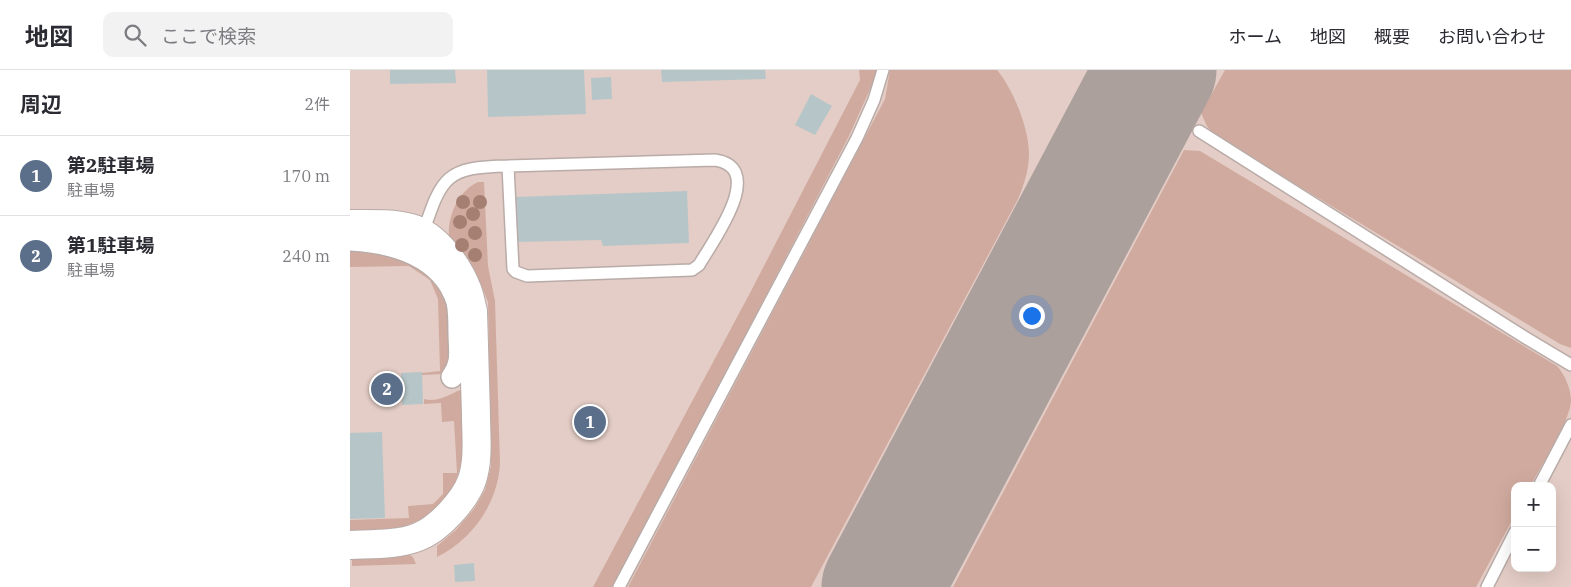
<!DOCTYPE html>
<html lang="ja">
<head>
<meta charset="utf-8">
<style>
	body { margin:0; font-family:"IBM Plex Serif","Noto Sans JP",serif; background:#f2f2f3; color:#2b2b33 }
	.controls { position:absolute; right:15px; bottom:15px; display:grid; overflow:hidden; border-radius:10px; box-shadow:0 5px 20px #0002 }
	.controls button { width:45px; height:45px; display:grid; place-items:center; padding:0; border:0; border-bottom:1px solid #e1e1e2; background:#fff; color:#2b2b33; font:25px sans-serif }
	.you { position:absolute; left:681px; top:245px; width:18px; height:18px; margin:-12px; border:4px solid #fff; border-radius:50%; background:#1a73e8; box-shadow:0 0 0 8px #1a73e833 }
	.badge { display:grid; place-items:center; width:32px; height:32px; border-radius:50%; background:#b45309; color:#fff; font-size:16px; font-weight:700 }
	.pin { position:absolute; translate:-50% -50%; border:2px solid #fff; box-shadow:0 1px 5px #0006 }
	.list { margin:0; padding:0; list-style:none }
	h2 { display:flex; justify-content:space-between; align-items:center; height:65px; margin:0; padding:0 20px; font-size:21px }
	h2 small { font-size:16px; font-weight:400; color:#7c7c81 }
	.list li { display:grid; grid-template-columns:32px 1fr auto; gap:15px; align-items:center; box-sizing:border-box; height:80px; padding:0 20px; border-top:1px solid #e1e1e2 }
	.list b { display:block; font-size:19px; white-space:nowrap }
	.list p { margin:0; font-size:16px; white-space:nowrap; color:#7c7c81 }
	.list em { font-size:16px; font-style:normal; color:#7c7c81 }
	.icon { flex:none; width:28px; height:28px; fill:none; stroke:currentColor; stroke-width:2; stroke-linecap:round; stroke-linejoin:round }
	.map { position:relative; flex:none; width:1221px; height:517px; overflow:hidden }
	header { display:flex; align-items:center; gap:30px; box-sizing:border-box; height:70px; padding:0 25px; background:#fff; border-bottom:1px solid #e1e1e2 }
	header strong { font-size:24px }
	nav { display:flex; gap:28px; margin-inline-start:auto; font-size:18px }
	.search { width:350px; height:45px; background:#f2f2f3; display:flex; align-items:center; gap:12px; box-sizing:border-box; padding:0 18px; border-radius:10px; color:#7c7c81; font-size:19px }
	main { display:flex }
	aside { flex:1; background:#fff }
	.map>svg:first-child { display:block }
	.built { fill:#e4cdc6; fill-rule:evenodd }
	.green { fill:#d0aa9e }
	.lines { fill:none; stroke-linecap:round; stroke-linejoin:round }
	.runway { stroke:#aca09d; stroke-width:121 }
	.building { fill:#b6c6c8 }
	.lane-casing { stroke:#b9aba7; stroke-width:14 }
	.street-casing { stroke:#b9aba7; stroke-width:24 }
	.secondary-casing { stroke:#b9aba7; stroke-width:30 }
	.lane { stroke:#fff; stroke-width:11 }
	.street { stroke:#fff; stroke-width:21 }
	.secondary { stroke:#fff; stroke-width:28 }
	.tree { fill:#a57f72 }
</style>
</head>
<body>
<header>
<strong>地図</strong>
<div class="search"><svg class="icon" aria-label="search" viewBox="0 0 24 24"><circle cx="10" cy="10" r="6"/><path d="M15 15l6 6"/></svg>ここで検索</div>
<nav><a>ホーム</a><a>地図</a><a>概要</a><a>お問い合わせ</a></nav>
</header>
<main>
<aside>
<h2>周辺<small>2件</small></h2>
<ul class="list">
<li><span class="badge" style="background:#5c6f8a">1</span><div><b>第2駐車場</b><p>駐車場</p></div><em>170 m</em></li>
<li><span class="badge" style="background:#5c6f8a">2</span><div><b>第1駐車場</b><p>駐車場</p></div><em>240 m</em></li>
</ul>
</aside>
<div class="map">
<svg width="1221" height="517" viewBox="0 0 1221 517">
	<rect width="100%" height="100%" fill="#e9dad6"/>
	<path class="built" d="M0 0H1221V517H0ZM1165 416H1202V498H1165Z"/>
	<path class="green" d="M509 0H526V6L499 66 264 517H243L401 221 510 10Z
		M540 0H647C663 19 679 58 679 84 679 99 674 115 668 129L461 517H278L535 29Z
		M875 0H1221V278L1210 274 864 65 857 56 851 43Z
		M834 80 850 81 1207 296C1215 305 1221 319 1221 331 1220 351 1191 397 1180 416H1165V445L1126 517H603Z
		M128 112H134L138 196 145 231 150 393C148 433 123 469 87 487V476L106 460 124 439 135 420 141 396 138 232 130 212 99 168C97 147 108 121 128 112Z
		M0 177 70 193 98 231 103 293 93 304 72 305V303L90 301 88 229 80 210 59 196 0 197Z
		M110 320 117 324C115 347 116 371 111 393 99 452 54 461 0 463V450L59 448 58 436 83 434 93 424V403H107L104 351 92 352 91 333 74 334V329C86 333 99 325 110 320Z
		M60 485 63 487 66 494 2 496V487Z"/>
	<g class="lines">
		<path class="runway" d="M532 517 806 0"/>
	</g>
	<path class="building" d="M40 0H105L106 13 40 14Z
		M137 0H234L236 44 138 47Z
		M311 0H415L416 9 312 12Z
		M261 7 262 29 242 30 241 8Z
		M461 24 482 36 465 65 445 55Z
		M337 121 339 173 253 176 251 170 166 172 165 127Z
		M72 302 73 334 52 335 51 303Z
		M32 362 35 448 0 449V363Z
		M124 493 125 511 105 512 104 495Z"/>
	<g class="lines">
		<g class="lane-casing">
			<path id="lane" d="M849 61 1176 268 1221 295
				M73 163C92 106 96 97 158 96L365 90C418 98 362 172 349 195L342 200 177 206 166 202 163 199 158 96
				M1189 416 1221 355
				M269 517 507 68 524 30 533 0
				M1137 517 1165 462"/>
		</g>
		<g class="street-casing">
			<path id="street" d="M0 170C43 172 93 186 107 232 109 241 109 253 109 263 109 280 113 292 102 307"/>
		</g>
		<g class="secondary-casing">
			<path id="secondary" d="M0 154C20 154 42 153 61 158 86 165 108 196 117 219 120 226 121 234 123 241 124 276 125 310 126 345 126 366 129 389 122 410 115 430 89 459 68 467 48 475 22 474 0 475"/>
		</g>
		<use href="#lane" class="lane"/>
		<use href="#street" class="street"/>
		<use href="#secondary" class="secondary"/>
	</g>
	<g class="tree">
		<circle cx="113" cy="132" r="7"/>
		<circle cx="130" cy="132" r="7"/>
		<circle cx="123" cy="144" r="7"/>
		<circle cx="110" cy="152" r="7"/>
		<circle cx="125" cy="163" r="7"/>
		<circle cx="112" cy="175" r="7"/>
		<circle cx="125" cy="185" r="7"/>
	</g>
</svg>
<div class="controls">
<button>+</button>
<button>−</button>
</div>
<div class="you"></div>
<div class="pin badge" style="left:240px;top:352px;background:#5c6f8a">1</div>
<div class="pin badge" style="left:37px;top:319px;background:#5c6f8a">2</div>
</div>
</main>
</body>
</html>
